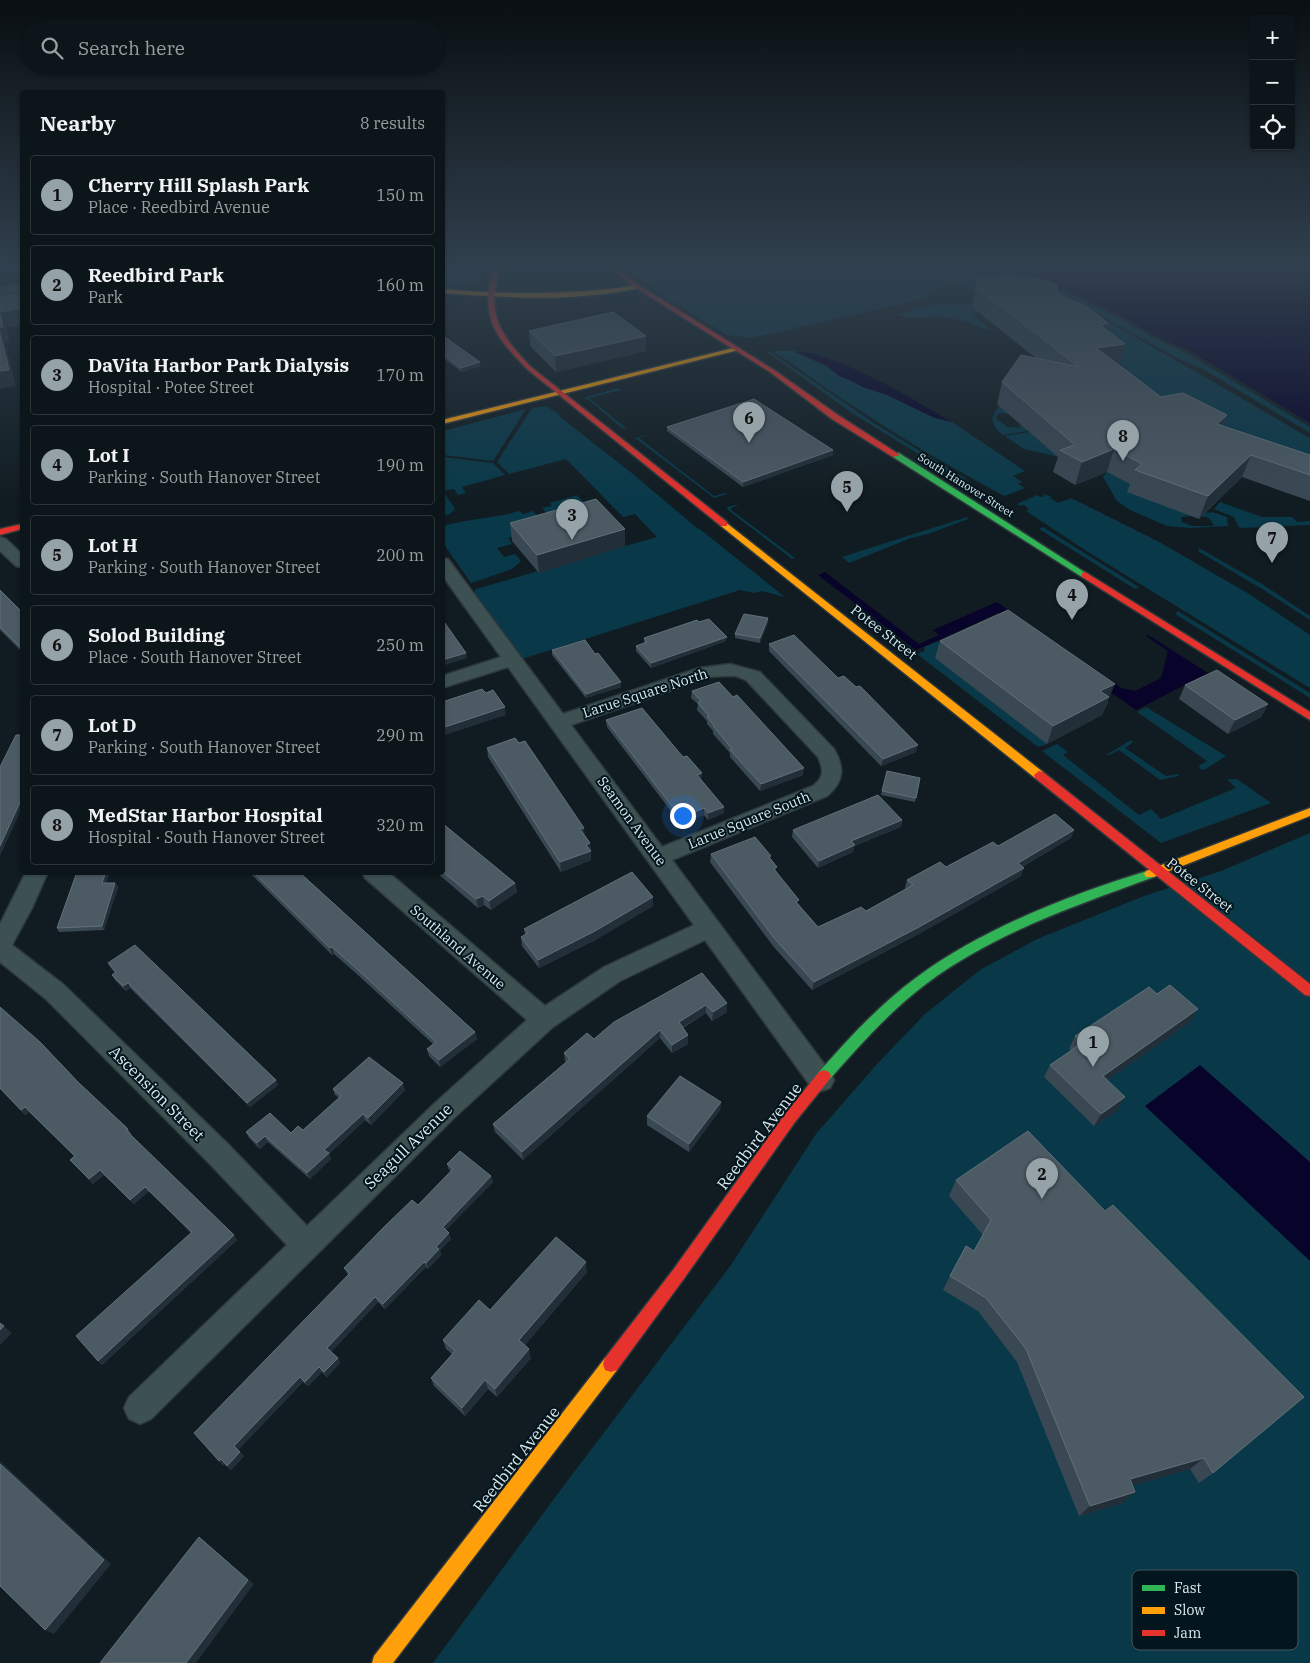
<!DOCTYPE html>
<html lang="en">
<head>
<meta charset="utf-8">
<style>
	body { margin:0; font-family:"IBM Plex Serif",serif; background:#1a2226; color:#f1f3f6 }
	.controls { position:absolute; right:15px; top:15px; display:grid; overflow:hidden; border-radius:5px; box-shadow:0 1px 4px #0004 }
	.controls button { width:45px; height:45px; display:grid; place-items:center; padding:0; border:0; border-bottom:1px solid #2c3438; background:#0c1519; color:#f1f3f6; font:25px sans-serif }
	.you { position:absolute; left:682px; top:815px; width:18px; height:18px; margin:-12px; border:4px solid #fff; border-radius:50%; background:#1a73e8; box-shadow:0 0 0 8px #1a73e833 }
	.badge { display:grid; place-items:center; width:32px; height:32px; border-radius:50%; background:#95a2a7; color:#111; font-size:16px; font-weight:700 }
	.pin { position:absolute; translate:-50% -41px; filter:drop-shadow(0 1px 2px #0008) }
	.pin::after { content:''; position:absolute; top:26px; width:18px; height:15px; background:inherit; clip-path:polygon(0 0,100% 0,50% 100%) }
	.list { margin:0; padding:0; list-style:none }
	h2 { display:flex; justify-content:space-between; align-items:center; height:65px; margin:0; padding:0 20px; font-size:21px }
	h2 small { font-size:16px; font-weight:400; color:#9a9fa2 }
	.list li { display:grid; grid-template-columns:32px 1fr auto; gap:15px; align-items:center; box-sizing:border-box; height:80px; margin:0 10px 10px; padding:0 10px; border:1px solid #2c3438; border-radius:5px }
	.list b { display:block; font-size:19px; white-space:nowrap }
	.list p { margin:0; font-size:16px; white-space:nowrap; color:#9a9fa2 }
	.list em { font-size:16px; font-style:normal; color:#9a9fa2 }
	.icon { flex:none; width:28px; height:28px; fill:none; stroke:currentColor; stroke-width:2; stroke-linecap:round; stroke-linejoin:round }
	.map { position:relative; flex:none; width:1310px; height:1663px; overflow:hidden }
	.search { position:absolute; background:#0c1519; box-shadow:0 1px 4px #0004; left:20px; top:20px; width:425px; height:55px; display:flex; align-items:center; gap:12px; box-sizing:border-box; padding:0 18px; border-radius:28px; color:#9a9fa2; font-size:19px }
	.panel { position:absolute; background:#0c1519; box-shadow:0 1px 4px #0004; left:20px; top:90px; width:425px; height:785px; border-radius:5px }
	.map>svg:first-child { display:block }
	.green { fill:#093949 }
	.water { fill:#07032a }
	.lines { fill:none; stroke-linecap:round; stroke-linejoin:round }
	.street-casing { stroke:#2e383c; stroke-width:3 }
	.fast-casing { stroke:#2e383c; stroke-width:3 }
	.slow-casing { stroke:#2e383c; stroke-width:3 }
	.jam-casing { stroke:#2e383c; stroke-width:3 }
	.street { fill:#3d5153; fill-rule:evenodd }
	.fast { fill:#30b455; fill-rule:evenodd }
	.slow { fill:#ff9f0a; fill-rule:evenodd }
	.jam { fill:#e5322d; fill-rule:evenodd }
	.wall { fill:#3a4853 }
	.shaded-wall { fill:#222f38 }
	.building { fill:#4c5a64; stroke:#627079 }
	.labels { text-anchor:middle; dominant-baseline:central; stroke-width:4; stroke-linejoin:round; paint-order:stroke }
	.far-street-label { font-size:11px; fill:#ddeaef; stroke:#03151d }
	.street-label { font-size:14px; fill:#ddeaef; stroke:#03151d }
	.near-street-label { font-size:16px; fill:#ddeaef; stroke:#03151d }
	.key { fill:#03151d; stroke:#44555c; stroke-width:1 }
	.key-label { font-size:14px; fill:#ddeaef }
</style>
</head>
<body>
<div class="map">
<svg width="1310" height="1663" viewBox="0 0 1310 1663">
	<rect width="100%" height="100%" fill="#101c21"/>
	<path class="green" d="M442 268H486C478 290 463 288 443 286Z
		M626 268H955L977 275 1037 282 1059 290 1116 316 1150 336 1186 353 1310 427V433L1203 369 1179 359 1072 300 1028 284 956 276 953 277 1027 286 1056 295 1097 315 1310 438V460L1259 443 1253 442 1248 447 1220 435 1229 430 1186 409 1165 415 1128 387 1121 389 1104 375 1114 373 1111 371 1126 369 1109 357 1091 360 1079 351 1096 348 1094 346 1097 345 1096 344 1103 342 1099 340 1080 343 1063 337 1088 333 1082 327 1080 322 1058 314 1053 304 1023 294 991 293 978 295C963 280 942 284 927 294L928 298 751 338 727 335 665 297Z
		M977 300 976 305 971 307 977 313 972 314 991 330H987L969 322 941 316 907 318 898 315C910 311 923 306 936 305 951 303 964 310 977 300Z
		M772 351H800L795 352 827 366 833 372 860 386 887 395 935 418 952 422 1025 471 1013 476 1022 482 1018 484 1025 488 1004 496C950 467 898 436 847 402 821 386 798 366 772 351Z
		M767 352H770L877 425 966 479 962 481 852 413Z
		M618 388 621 390 589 398 626 428 636 426 623 429 589 400 583 398Z
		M999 405 1009 414 998 413 996 419 1008 427 1019 428 1020 424 1028 431 1003 435 996 429 992 419Z
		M546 406 560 415 559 416 633 474 697 528 701 530 785 597 762 591 754 593 740 590 522 659 474 592 476 589 657 537 635 514 623 517 566 459 509 474 497 462 532 408Z
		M526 409 493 461 443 455V431Z
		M1029 432 1046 446 1072 460 1024 449 1005 436Z
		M648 434 639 438 714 496 725 493 727 494 714 498 635 438Z
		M443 457 493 463 505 475 462 487 466 493 458 495 454 489 443 491 455 509 450 514 443 516Z
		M1110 469 1192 516 1181 517 1182 522 1192 526H1211L1214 525 1209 518 1201 516 1205 512 1209 513 1212 512 1227 517 1228 526 1190 528 1167 526 1130 510 1117 501 1103 477Z
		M1043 494 1052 497 1050 498 1058 503 1071 498 1161 543 1249 594 1310 635V688L1088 552 1026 511 1029 509 1024 505 1020 506 1017 504 1037 495 1041 497 1044 496Z
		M577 495 596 515 558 526 542 508 552 506 550 503Z
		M1220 502 1262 517H1292L1297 522 1310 521V525L1242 528 1238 526 1234 517 1214 509Z
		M739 504 730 509 795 558 792 559 728 510 727 507Z
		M520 511 523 514 533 511 540 520 538 530 508 538 512 544 497 548 504 557 515 554 521 561 512 569 471 583 443 543 442 526C468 519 494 518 520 511Z
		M967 517 968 519 928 534 911 538 849 563 842 557Z
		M1043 527 1139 587 1135 589 1039 529Z
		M1199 548 1262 584 1310 616V620L1262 589 1198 551Z
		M1178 611 1310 693V698L1175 614Z
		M1002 617 1047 744 1038 747 917 654 925 651 924 647Z
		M1146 707 1226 756 1204 770 1200 769 1199 766 1207 761 1137 712Z
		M1131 740 1133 742 1125 748 1166 776 1177 774 1179 776 1160 780 1119 750 1109 755H1106Z
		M1057 744 1068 752 1063 755 1139 815 1151 809 1161 819 1236 788 1227 779H1237L1271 803 1161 843 1042 751Z
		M1310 833V1663H433L562 1488 731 1265 816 1134 878 1063 925 1014 980 970 1037 939 1144 896 1221 871Z"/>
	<path class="water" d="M955 268H1310V423L1190 351 1154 335 1120 315 1063 289 1040 281 981 274Z
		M795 352C830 348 919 403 952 422L935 418 887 395 863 387 853 381 839 376 827 366Z
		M825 572 919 644 939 635 933 630 997 602 1121 688 1135 691 1161 678 1168 651 1146 636 1148 635 1208 673 1136 710 998 613 916 650 818 575Z
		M1200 1065 1310 1162V1261L1145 1106Z"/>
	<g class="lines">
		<g class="street-casing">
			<path id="street" d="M22 284V291L0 295V287Z
				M0 537 6 539 22 554V567L16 566 0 551Z
				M442 558 448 559 563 714 699 668 730 664 760 672 834 749C845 768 844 782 827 796L672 860 830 1072 834 1080 830 1088 821 1091 812 1088 705 940 620 981 553 1027 454 1118 151 1419 140 1424 129 1419 124 1408 129 1397 287 1245 208 1162 46 999 0 962V924L26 872H48L32 908 12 945 64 985 228 1144 307 1226 436 1102 527 1020 365 878 362 872H388L545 1006 604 967 694 925 508 667 442 688V676L501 657 442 575ZM724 676H736L746 680 818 757C824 770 824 777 813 786L662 847 571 725 709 677Z"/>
		</g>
		<g class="fast-casing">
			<path id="fast" d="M893 453H899L1089 575 1085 578 1082 577 893 457Z
				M1150 870 1154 871 1156 874 1154 877C1075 906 994 933 926 984 890 1011 859 1046 829 1080L824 1082 819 1080 817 1076 819 1072C849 1038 880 1004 917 977 983 928 1072 894 1150 870Z"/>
		</g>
		<g class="slow-casing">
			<path id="slow" d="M638 285 641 287 640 288C575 302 508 298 442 293V289C508 295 573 295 638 285Z
				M737 347 740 349 739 350 442 424V420Z
				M724 521 1043 772 1044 775 1043 778H1035L721 526V522Z
				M1310 808V816L1154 877H1146L1144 874 1146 871Z
				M611 1356 617 1358 619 1364 617 1370 393 1663H372L374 1656 605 1358Z"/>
		</g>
		<g class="jam-casing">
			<path id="jam" d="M494 268H500C486 315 499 333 531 367L727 522V526H721L527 369C494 335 479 316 494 268Z
				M610 268H616L640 286 774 370 838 415 900 455 893 457 832 419 770 372 636 288Z
				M22 524V529L0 535V529Z
				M1085 572 1310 712V720L1082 577V573Z
				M1039 771 1043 772 1310 984V996L1305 995 1035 778 1034 775Z
				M824 1070 829 1072 831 1076 829 1080 795 1122 683 1280 617 1370 611 1372 605 1370 603 1364 605 1358 673 1270 785 1114 819 1072Z"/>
		</g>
		<use href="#street" class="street"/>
		<use href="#fast" class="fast"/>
		<use href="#slow" class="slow"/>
		<use href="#jam" class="jam"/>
	</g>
	<path class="wall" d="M978 277 1057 294 1108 323 1106 330 1125 344 1119 364 1161 397 1227 415 1223 426 1310 455V501L1242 477 1199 519 1127 492 1130 484 1107 472 1075 485 1053 472 1058 457 997 404 1002 382 1036 358 973 308 974 296Z
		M529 331 646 336V351L556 372 530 346Z
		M442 335 481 366 462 372 442 357Z
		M667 427 833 450V455L743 487 667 431Z
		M510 523 625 529V546L539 573 512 541Z
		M0 590 22 612V652L0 630Z
		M699 622 726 641 651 668 636 651V646L644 643V638Z
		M768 623 760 643 735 638V634Z
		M940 641 1108 702 1102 715 1047 744 935 658Z
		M769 644 916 752 881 766 769 651Z
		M552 650 621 687 586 698 552 655Z
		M1185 685 1268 704 1261 717 1228 734 1179 699Z
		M692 691 803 775 760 791 730 757V753L713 734V731L707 724V721L697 710 698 704 691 698Z
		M606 720 702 773 701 779 724 813 708 820 704 815 687 821 683 817 677 819 607 727Z
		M487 748 584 835 590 843 591 860 561 872 488 757Z
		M887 771 920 778 915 802 881 795Z
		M902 820 901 827 854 846 853 852 818 868 792 837 793 830Z
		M442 823 515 883 517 892 491 910 484 905 478 908 436 872H442Z
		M1074 830 1071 838 1022 867 1021 876 917 935 812 990 773 946 710 862 711 854 771 859 777 873 798 904 818 927 866 911 906 889 905 888 907 880 946 867 998 846Z
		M77 872H110L106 883H115L118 887 104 930 59 932 57 928Z
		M249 872H299L475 1032 477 1039 440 1067 429 1056 427 1049 433 1044 359 976 334 954 332 955Z
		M653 906 595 940 539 968 522 946 521 937 525 935 524 929Z
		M108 963 276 1080 278 1085 250 1107 130 988 126 991 115 980 112 975 115 973 111 968Z
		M702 973 727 1012 712 1021 706 1013 683 1028 688 1044 672 1053 660 1038 523 1160 495 1132 493 1124 566 1062 565 1061 564 1053 594 1039Z
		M0 1007 78 1082 128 1129 131 1134V1135L237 1240 102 1365 98 1361 191 1233 149 1191 134 1204 104 1175 93 1184 70 1160 74 1156 29 1112 25 1115 0 1089Z
		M1190 1022 1107 1080 1118 1110 1094 1126 1044 1077 1050 1065 1071 1051 1069 1049 1075 1036Z
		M333 1089 405 1090 371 1125 365 1120 329 1154 331 1159 310 1179 268 1142 260 1149 249 1138 246 1132 291 1133 303 1130 339 1098 335 1095Z
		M721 1102 720 1110 689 1152 647 1125V1116Z
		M1028 1131 1213 1473 1199 1483 1190 1469 1133 1485 1123 1503 1079 1516 1017 1362 978 1311 943 1290 950 1276 974 1251 983 1235 949 1196 956 1180Z
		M447 1164 491 1176 493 1182 446 1230 451 1239 440 1250 441 1255 428 1269 426 1267 385 1309 378 1302 331 1352 338 1358 340 1363 327 1377 322 1372 308 1386 303 1382 238 1450 244 1456 231 1470 225 1464 223 1465 219 1461 348 1275 344 1268 418 1205 451 1171 449 1170Z
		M587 1272 525 1345 531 1358 497 1397 488 1389 465 1416 434 1386 431 1378 452 1354 446 1349 443 1340 490 1310Z"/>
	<path class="shaded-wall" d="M22 308V325L6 328 10 342 5 343 16 386 0 389V312Z
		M1108 323 1102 343 1100 325Z
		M646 336V351L556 372 555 356Z
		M1125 344 1119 364 1096 348Z
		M480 362 481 366 462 372 461 368Z
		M1227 415 1219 436 1217 424Z
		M1114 449 1107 472 1075 485 1082 462Z
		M833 450V455L743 487V482Z
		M1251 455 1242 477 1199 519 1208 496Z
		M625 529V546L539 573 537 555Z
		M768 618V623L760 643V638Z
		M727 637 726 641 651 668V663Z
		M466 653 467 658 442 666V660Z
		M621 682V687L586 698V694Z
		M1115 684 1102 715 1047 744 1053 726 1100 691Z
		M1268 704 1261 717 1228 734 1235 720Z
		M505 707 506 715 442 736V728Z
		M918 745 916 752 881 766 883 759Z
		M804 768 803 775 760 791 761 784Z
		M702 773 701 779 697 781V775Z
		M22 798V808L0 856V846Z
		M724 807V813L708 820V813Z
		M704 808V815L687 821V815Z
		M683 810V817L677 819V813Z
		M902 820 901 827 854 846 853 852 818 868 819 861 851 841Z
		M584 828 585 837 580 829Z
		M1074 830 1071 838 1015 871 1018 863Z
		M590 843 591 860 561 872 560 862 586 845Z
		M1024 868 1021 876 917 935 812 990 814 982Z
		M106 872H110L104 887 102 883Z
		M115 883 118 887 104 930 102 926Z
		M515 883 517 892 491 910 489 901Z
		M483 896 484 905 478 908 476 899Z
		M653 897V906L595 940 539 968 538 960Z
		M332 947 334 954 332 955 330 948Z
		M128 983 130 988 126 991 123 986Z
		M727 1003V1012L712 1021 713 1012Z
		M706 1005V1013L678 1030 679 1022Z
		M1198 1009 1190 1022 1096 1088 1103 1076Z
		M660 1030V1038L523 1160 522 1152Z
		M475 1032 477 1039 440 1067 439 1060Z
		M688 1035V1044L672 1053V1045Z
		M276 1080 278 1085 250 1107 247 1103Z
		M403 1083 405 1090 371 1125 368 1118Z
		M1125 1097 1118 1110 1094 1126 1101 1114Z
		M721 1102 720 1110 689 1152V1144Z
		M25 1107 29 1112 25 1115 21 1110Z
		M363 1114 365 1120 329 1154 331 1159 310 1179 307 1173 324 1150Z
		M265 1136 268 1142 260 1149 257 1143Z
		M100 1170 104 1175 93 1184 89 1179Z
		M491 1176 493 1182 444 1232 443 1227Z
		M145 1187 149 1191 134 1204 130 1200Z
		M449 1233 451 1239 440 1250 441 1255 428 1269 426 1263 436 1247Z
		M234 1235 237 1240 102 1365 98 1361Z
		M424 1262 426 1267 385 1309 383 1304Z
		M586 1262 587 1272 522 1349 519 1340Z
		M375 1297 378 1302 330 1353 327 1348Z
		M0 1323 12 1333 0 1345Z
		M529 1349 531 1358 497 1397 495 1389Z
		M338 1358 340 1363 327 1377 324 1372Z
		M319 1367 322 1372 308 1386 305 1382Z
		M300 1377 303 1382 238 1450 234 1446Z
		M485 1380 488 1389 465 1416 462 1408Z
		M240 1452 244 1456 231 1470 227 1466Z
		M1204 1458 1190 1469 1118 1490 1130 1479Z
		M221 1459 225 1464 223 1465 219 1461Z
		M0 1461 111 1564 54 1634 45 1630 0 1464Z
		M1135 1492 1123 1503 1079 1516 1090 1506Z
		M199 1537 254 1584 196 1663H186Z"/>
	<path class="building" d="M1014 275 1047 281 1057 285V294L1087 307 1108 323 1100 325 1125 344 1096 348 1161 397 1183 393 1227 415 1217 424 1310 455V475L1251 455 1208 496 1135 470 1142 464 1114 449 1082 462 1060 450 1075 445 1002 382 1021 355 1079 367 977 288 978 277Z
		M22 293V308L0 312V297Z
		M613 312 646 336 555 356 529 331Z
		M0 314 3 327H0Z
		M0 333 9 370 0 371Z
		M442 335 480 362 461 368 442 353Z
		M754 399 833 450 743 482 667 427Z
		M596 499 625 529 537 555 510 523Z
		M0 590 22 612V649L0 627Z
		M1008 610 1115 684 1100 691 1109 697 1053 726 940 641Z
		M744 614 768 618 760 638 735 634Z
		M442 619 466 653 442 660Z
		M709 619 727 637 651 663 636 646 647 642 644 638 697 620 699 622Z
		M794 635 838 678 844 676 856 687 860 686 918 745 883 759 769 644Z
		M585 640 595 654 598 653 621 682 586 694 552 650Z
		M1217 670 1268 704 1235 720 1185 685Z
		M719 682 733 697 737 695 804 768 761 784 730 750 732 749 714 727 713 724 707 717 709 716 698 703 701 701 692 691Z
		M482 689 486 693 493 690 505 707 442 728V702Z
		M642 708 683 757 687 756 702 773 697 775 724 807 708 813 704 808 687 815 683 810 677 813 606 720Z
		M16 735H22V798L0 846V767Z
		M515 738 519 743 525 741 584 828 580 829 590 843 586 845 591 851 560 862 487 748Z
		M887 771 920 778 916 798 882 791Z
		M878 795 902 820 851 841 855 845 819 861 793 830Z
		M1055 814 1074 830 1018 863 1024 868 919 927 814 982 774 938 711 854 755 837 771 856 769 857 777 867 774 869 799 900 796 902 818 927 861 907 866 911 913 885 907 880 940 862 946 867 993 842 998 846Z
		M442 823 515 883 489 901 483 896 476 899 442 871Z
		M77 872H106L102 883H115L102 926 57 928Z
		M253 872H299L475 1032 439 1060 427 1049 436 1042 357 969 332 947 330 948Z
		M632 872 653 897 595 931 538 960 521 937 528 933 524 929Z
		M135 945 276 1080 247 1103 128 983 123 986 112 975 116 972 108 963Z
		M702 973 727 1003 713 1012 706 1005 679 1022 688 1035 672 1045 660 1030 522 1152 493 1124 570 1059 564 1053 587 1033 594 1039 614 1022Z
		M1170 985 1198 1009 1103 1076 1125 1097 1101 1114 1050 1065 1082 1043 1075 1036 1149 987 1157 994Z
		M0 1007 40 1042 78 1082 128 1129 126 1130 136 1140 234 1235 98 1361 76 1336 192 1232 145 1187 130 1200 100 1170 89 1179 70 1160 75 1156 25 1107 21 1110 0 1088Z
		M369 1057 403 1083 368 1118 363 1114 324 1150 329 1153 307 1173 265 1136 257 1143 246 1132 270 1113 291 1133 298 1126 303 1130 341 1096 333 1089Z
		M680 1076 721 1102 689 1144 647 1116Z
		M1028 1131 1105 1211 1113 1205 1304 1397 1213 1473 1204 1458 1130 1479 1135 1492 1090 1506 1026 1349 986 1298 950 1276 966 1246 974 1251 991 1220 956 1180Z
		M460 1151 491 1176 443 1227 449 1233 436 1247 439 1249 426 1263 424 1262 383 1304 375 1297 327 1348 338 1358 324 1372 319 1367 305 1382 300 1377 234 1446 240 1452 227 1466 221 1459 219 1461 194 1433 350 1273 344 1268 385 1226 412 1200 418 1205 453 1169 447 1164Z
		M556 1237 586 1262 519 1340 529 1349 495 1389 485 1380 462 1408 431 1378 455 1351 443 1340 479 1300 490 1310Z
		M0 1323 4 1326 0 1330Z
		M0 1464 104 1560 45 1630 0 1586Z
		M199 1537 248 1580 186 1663H100Z"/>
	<linearGradient id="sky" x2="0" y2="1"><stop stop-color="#090f12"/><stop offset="0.53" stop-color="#31404e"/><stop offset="1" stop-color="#31404e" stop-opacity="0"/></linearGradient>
	<rect width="1310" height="501" fill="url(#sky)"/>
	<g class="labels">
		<g class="far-street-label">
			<text transform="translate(966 485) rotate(32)">South Hanover Street</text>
		</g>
		<g class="street-label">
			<text transform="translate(884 632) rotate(38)">Potee Street</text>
			<text transform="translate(645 693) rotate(-18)">Larue Square North</text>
			<text transform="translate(749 820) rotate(-22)">Larue Square South</text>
			<text transform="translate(632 821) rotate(54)">Seamon Avenue</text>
			<text transform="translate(1200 885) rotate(38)">Potee Street</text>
			<text transform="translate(458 947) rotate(41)">Southland Avenue</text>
		</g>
		<g class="near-street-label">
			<text transform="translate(157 1093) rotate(45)">Ascension Street</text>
			<text transform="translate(759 1136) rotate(-53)">Reedbird Avenue</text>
			<text transform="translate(408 1146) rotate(-44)">Seagull Avenue</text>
			<text transform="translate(516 1459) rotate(-52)">Reedbird Avenue</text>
		</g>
	</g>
	<rect x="1132" y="1570" width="166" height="80" rx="8" class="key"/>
	<rect x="1142" y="1585" width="23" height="6" fill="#30b455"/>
	<rect x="1142" y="1607" width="23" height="7" fill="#ff9f0a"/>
	<rect x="1142" y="1630" width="23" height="6" fill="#e5322d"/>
	<g class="key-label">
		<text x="1174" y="1593">Fast</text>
		<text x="1174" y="1615">Slow</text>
		<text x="1174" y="1638">Jam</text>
	</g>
</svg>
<div class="controls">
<button>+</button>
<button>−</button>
<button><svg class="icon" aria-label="locate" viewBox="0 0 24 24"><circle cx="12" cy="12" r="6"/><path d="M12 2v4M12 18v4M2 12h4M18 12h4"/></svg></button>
</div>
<div class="you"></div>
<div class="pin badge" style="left:1093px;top:1067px">1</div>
<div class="pin badge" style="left:1042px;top:1199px">2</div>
<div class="pin badge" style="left:572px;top:540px">3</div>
<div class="pin badge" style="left:1072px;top:620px">4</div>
<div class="pin badge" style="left:847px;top:512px">5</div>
<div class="pin badge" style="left:749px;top:443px">6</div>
<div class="pin badge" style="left:1272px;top:563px">7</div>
<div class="pin badge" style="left:1123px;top:461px">8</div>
<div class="search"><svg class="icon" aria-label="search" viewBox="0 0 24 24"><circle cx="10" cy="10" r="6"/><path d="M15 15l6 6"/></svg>Search here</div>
<section class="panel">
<h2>Nearby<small>8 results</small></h2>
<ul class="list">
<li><span class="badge">1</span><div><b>Cherry Hill Splash Park</b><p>Place · Reedbird Avenue</p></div><em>150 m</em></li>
<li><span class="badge">2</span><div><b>Reedbird Park</b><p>Park</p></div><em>160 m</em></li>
<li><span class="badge">3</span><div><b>DaVita Harbor Park Dialysis</b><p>Hospital · Potee Street</p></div><em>170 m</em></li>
<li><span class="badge">4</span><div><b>Lot I</b><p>Parking · South Hanover Street</p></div><em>190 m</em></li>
<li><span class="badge">5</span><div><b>Lot H</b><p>Parking · South Hanover Street</p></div><em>200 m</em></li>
<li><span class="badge">6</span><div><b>Solod Building</b><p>Place · South Hanover Street</p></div><em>250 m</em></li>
<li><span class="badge">7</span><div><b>Lot D</b><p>Parking · South Hanover Street</p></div><em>290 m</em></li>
<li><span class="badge">8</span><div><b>MedStar Harbor Hospital</b><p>Hospital · South Hanover Street</p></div><em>320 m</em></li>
</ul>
</section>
</div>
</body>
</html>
